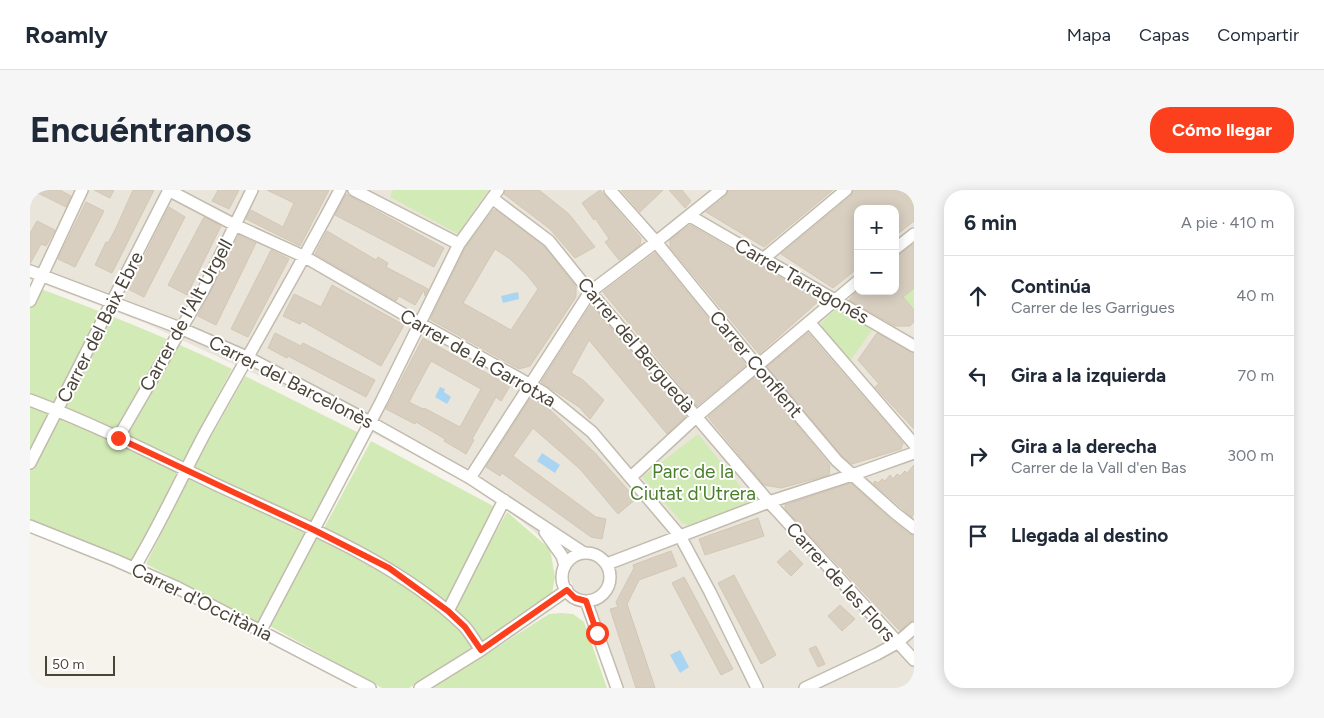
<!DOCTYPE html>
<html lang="es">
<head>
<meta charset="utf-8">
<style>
	body { margin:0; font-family:Figtree,sans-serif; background:#f6f6f7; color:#1f2937 }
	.controls { position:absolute; right:15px; top:15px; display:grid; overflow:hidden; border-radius:10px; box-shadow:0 2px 12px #0003 }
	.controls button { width:45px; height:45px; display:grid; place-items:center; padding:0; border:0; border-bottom:1px solid #e0e1e3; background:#fff; color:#1f2937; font:25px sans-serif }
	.scale { position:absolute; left:15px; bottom:12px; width:70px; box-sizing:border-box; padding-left:5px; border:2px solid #4b4439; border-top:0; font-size:14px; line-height:18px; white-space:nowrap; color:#4b4439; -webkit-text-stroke:4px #fff; paint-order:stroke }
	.stop { position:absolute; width:15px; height:15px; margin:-11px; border:4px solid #fc3f1d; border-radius:50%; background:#fff }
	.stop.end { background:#fc3f1d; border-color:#fff; box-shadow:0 1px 5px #0008 }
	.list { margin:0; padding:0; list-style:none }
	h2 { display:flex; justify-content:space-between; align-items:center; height:65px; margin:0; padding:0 20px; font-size:21px }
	h2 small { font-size:16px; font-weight:400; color:#747a83 }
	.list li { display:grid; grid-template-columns:32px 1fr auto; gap:15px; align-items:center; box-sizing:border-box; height:80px; padding:0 20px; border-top:1px solid #e0e1e3 }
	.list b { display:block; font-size:19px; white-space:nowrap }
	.list p { margin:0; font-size:16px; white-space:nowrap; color:#747a83 }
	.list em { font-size:16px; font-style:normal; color:#747a83 }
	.icon { flex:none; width:28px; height:28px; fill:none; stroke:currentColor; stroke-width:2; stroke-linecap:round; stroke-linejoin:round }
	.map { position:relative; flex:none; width:884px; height:498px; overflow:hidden; border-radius:20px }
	header { display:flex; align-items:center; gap:30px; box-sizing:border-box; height:70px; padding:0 25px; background:#fff; border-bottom:1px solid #e0e1e3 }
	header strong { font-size:24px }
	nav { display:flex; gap:28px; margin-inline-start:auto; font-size:18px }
	.intro { display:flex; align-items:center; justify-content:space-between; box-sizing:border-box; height:120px; padding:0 30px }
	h1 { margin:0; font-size:35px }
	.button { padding:12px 22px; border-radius:20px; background:#fc3f1d; color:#fff; font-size:18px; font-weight:700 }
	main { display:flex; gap:30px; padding:0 30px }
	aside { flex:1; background:#fff; border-radius:20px; box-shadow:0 2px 12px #0003 }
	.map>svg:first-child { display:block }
	.residential { fill:#eae5da; fill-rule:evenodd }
	.green { fill:#d2eab5 }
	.water { fill:#a9d4f2 }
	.building { fill:#d8cfc1; stroke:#d3c7b4; fill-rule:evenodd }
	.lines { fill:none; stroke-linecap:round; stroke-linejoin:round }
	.street-casing { stroke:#c2bbae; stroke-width:14 }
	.street { stroke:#fff; stroke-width:11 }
	.route { stroke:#fc3f1d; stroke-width:6 }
	.labels { text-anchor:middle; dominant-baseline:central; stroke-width:4; stroke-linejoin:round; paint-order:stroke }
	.street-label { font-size:19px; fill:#4b4439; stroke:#fff }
	.park-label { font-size:19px; fill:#4a7f2a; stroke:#fff }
</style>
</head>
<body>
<header>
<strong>Roamly</strong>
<nav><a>Mapa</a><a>Capas</a><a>Compartir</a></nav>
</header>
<div class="intro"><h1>Encuéntranos</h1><a class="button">Cómo llegar</a></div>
<main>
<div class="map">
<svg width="884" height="498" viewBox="0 0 884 498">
	<rect width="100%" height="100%" fill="#f6f3ec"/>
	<path class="residential" d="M0 0H884V498H579L552 415 526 360 461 306 283 211 115 133 0 89ZM828 19H865V101H828Z"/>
	<path class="green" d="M363 0H458L428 44 360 7Z
		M0 95C69 120 136 147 202 179L146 284 105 371 0 330Z
		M884 98V120L873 107Z
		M807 118 816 120 843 139 820 171 793 139 791 133Z
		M215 186 329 243 282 335 164 277Z
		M668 244 724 313 662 336 653 334 612 287Z
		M341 251 465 317 416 415 294 338Z
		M159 288 277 344 229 433 116 374Z
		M477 322 520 359 525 387 522 404 453 453 422 420Z
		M287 347 357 385 414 424 444 457 379 498H352L240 436Z
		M531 423 543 424 554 432 577 498H403L519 424Z"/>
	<path class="water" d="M488 102 489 109 473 113 471 106Z
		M410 197 415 199 414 202 421 207 417 214 405 207Z
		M512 263 530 275 525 283 507 271Z
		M650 460 659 477 650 483 640 465Z"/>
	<path class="building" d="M2 0H30L41 6 36 17Z
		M64 0H84L80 8Z
		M103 0H124L82 83 65 75 76 52 78 53 86 38Z
		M188 0H209L199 19 182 11Z
		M237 0H299L270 56 216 29 221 20 253 37 264 13Z
		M475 0H509L539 24 565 57 545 68 520 39 474 4Z
		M570 0 611 48 610 55 589 70 575 52 579 49 565 28 564 30 552 13Z
		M591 0H633L610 22Z
		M639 0H652L661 11 655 18Z
		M698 0H803L734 57 676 22 696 6Z
		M823 0H884V31L865 46V19H828V78L803 98 751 64 821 6Z
		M316 4 414 58 404 77 305 25Z
		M56 12 74 21 45 77 28 69Z
		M139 17 155 27 114 107 98 99Z
		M463 20H466L514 56 546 97V107L500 176 489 179 401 130V128L435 58ZM465 59 480 69 497 85 508 99 481 140 433 113Z
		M174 27 191 36 157 105 138 95Z
		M7 31 25 40 16 56 11 54 0 74V43Z
		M660 35 730 76 790 110 729 164 640 57V50Z
		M297 41 346 70 348 67 358 73 356 77 398 99 395 106 394 100 385 115 369 106 366 111 285 64Z
		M209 45 226 53 186 135 168 126Z
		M884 54V98L873 107 884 120V132L880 136H865L819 110 827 101H865V67Z
		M241 60 259 69 218 147 201 139Z
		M625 63 716 175 667 216 573 102Z
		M302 95 374 135 351 176 272 131 270 134 253 126 264 104 291 117Z
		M561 115 656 226 637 244 559 150 541 183 553 190 574 210 560 229 549 217 511 192Z
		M245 143 271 156 273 153 345 190 336 207 258 166 257 168 238 158Z
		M778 143 873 253 871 259 822 274 812 266 737 177Z
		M847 143 884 163V239L845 197 849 194 828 170Z
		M393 148 480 196 471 211 466 207 442 249 444 250 436 264 414 251 415 249 386 232 385 234 356 219ZM401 171 451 199 430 237 394 218 393 219 379 212Z
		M725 187H727L800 275 799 285 751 298 734 295 678 227Z
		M501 207 518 218 566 264 606 309 588 324 550 279 503 238 483 266 566 327 576 329 572 349 561 347 472 283 470 286 456 277Z
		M884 275V324L882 327 843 293 845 291 848 293 852 289 855 291 860 285 863 289 867 284 870 286 875 281 877 283Z
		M821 293 860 329 879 344 884 345V431L879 432 870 441 755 319V315Z
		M728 328 734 346 675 365 669 349Z
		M760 360 773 374 761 386 747 372Z
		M641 361 647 376 609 390 597 414 625 498H606L580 419 588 417 586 412 604 378 603 375Z
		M704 385 746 465 731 474 688 393Z
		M654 387 703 479 691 485 642 393Z
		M810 415 825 429 812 441 798 426Z
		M786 456 795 474 788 477 779 459Z"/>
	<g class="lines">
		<g class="street-casing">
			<path id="street" d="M138 0 205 35 275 67 389 133 499 194 514 203 562 242 650 346 680 402 727 498
				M324 0 429 54
				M580 0 626 52 727 176 807 271 865 323 884 338
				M462 8 519 51 560 102 739 312 884 470
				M660 26 884 156
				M865 59 884 44
				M733 69 816 0
				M0 81 150 138 219 168 340 232 440 288 554 363
				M0 111 52 0
				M779 132 884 254
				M0 210C64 234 125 265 187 295 269 333 368 372 433 435 440 442 445 452 451 460
				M88 248 173 101 222 0
				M0 273 139 0
				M601 287 666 227 828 91
				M440 288 560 102 626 52 691 0
				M0 336 85 370 146 397 340 498
				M515 342 532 366 535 376
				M532 387a24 24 0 1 1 48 0a24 24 0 1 1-48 0Z
				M577 374 739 312 822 285 884 263
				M104 378C130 335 151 288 175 243 220 162 267 82 310 0
				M556 411 587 498
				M418 421 474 310
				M231 440 352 210 429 54 468 0
				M390 498 451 460 537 400
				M775 498 847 464 867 453 884 438"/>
		</g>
		<use href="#street" class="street"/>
	</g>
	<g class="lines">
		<path class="route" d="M88 248 284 340 359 378 418 421 435 437 451 460 537 400 545 408 556 411 567 443"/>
	</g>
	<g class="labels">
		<g class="street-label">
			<text transform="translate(772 91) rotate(30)">Carrer Tarragonés</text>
			<text transform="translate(156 125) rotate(-61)">Carrer de l'Alt Urgell</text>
			<text transform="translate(70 137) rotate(-63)">Carrer del Baix Ebre</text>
			<text transform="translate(606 155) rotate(50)">Carrer del Berguedà</text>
			<text transform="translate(448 168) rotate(30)">Carrer de la Garrotxa</text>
			<text transform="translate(726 174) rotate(50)">Carrer Conflent</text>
			<text transform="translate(261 192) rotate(27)">Carrer del Barcelonès</text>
			<text transform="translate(811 392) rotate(48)">Carrer de les Flors</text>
			<text transform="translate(172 412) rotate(26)">Carrer d'Occitània</text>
		</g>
		<g class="park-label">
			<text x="663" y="281">Parc de la<tspan x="663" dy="22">Ciutat d'Utrera</tspan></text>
		</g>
	</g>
</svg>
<div class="controls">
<button>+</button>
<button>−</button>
</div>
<div class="scale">50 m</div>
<div class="stop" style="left:567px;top:443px"></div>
<div class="stop end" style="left:88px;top:248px"></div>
</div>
<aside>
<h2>6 min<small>A pie · 410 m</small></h2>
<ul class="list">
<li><svg class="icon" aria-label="ahead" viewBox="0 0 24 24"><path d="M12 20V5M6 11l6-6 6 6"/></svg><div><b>Continúa</b><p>Carrer de les Garrigues</p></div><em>40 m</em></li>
<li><svg class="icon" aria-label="left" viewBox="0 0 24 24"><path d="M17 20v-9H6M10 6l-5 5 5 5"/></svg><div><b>Gira a la izquierda</b></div><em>70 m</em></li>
<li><svg class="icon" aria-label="right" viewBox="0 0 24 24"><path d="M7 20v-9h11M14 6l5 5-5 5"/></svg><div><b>Gira a la derecha</b><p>Carrer de la Vall d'en Bas</p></div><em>300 m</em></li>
<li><svg class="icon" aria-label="arrive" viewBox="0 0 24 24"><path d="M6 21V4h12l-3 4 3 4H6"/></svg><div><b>Llegada al destino</b></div></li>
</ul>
</aside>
</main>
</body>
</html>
